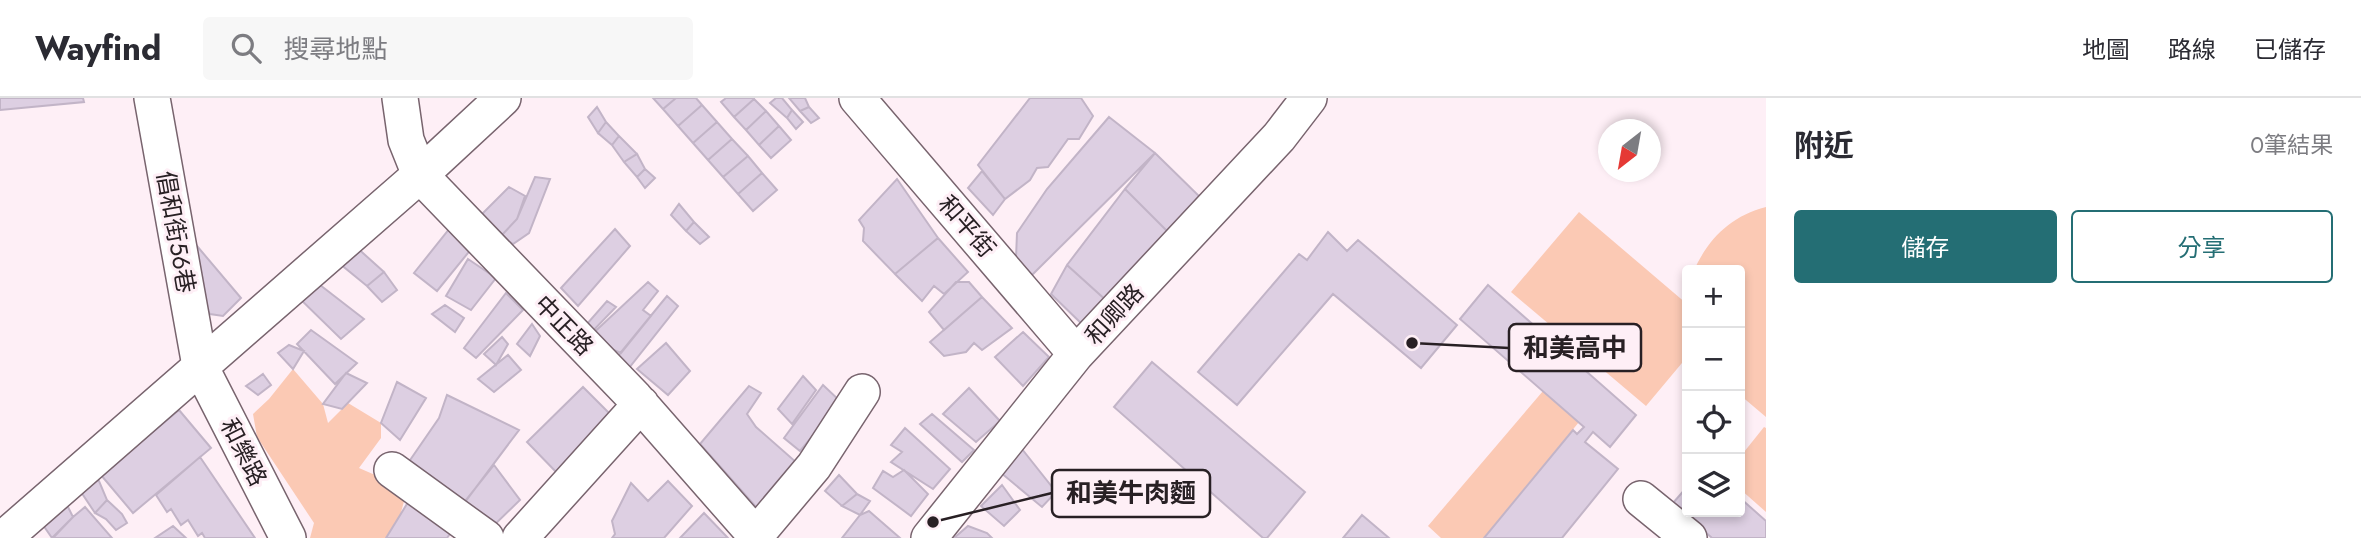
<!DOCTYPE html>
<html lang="zh-TW">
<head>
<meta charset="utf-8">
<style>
	body { margin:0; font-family:Jost,"Noto Sans TC",sans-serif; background:#f7f7f7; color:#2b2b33 }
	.controls { position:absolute; right:21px; bottom:21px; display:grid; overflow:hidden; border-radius:7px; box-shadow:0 4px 10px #0003 }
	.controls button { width:63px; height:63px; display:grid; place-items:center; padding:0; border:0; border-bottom:2px solid #e1e1e2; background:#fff; color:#2b2b33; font:35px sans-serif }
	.compass { position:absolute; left:1598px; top:21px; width:63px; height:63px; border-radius:50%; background:#fff; box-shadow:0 4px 10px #0003; rotate:211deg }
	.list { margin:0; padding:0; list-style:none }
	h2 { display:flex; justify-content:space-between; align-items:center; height:91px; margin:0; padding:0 28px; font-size:30px }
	h2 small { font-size:23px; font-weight:400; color:#7c7c81 }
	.actions { display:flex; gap:14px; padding:21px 28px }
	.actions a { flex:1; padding:16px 0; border:2px solid #246e74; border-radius:7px; text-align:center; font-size:24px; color:#246e74 }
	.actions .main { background:#246e74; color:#fff }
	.icon { flex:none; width:38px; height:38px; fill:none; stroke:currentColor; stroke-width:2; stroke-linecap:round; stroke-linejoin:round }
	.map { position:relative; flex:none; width:1766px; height:440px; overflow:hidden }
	header { display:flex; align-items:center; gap:42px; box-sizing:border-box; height:98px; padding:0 35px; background:#fff; border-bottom:2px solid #e1e1e2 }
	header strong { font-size:33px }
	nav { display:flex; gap:38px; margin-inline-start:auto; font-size:24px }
	.search { width:490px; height:63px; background:#f7f7f7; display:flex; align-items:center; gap:18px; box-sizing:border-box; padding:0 24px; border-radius:7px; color:#7c7c81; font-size:26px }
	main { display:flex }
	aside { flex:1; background:#fff }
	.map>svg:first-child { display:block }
	.green { fill:#fbc9b4 }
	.building { fill:#ddcfe2; stroke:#c2b4c7; stroke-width:2 }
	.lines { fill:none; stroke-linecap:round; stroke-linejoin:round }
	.minor-casing { stroke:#78646e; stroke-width:38 }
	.minor { stroke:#fff; stroke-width:35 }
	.labels { text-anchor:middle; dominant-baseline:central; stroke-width:6; stroke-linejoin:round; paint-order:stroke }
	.street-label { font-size:24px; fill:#282024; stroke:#feeff6 }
	.leader { fill:none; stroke:#282024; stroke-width:2.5 }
	.callout-dot { fill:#282024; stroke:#feeff6; stroke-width:2.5 }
	.callout { fill:#feeff6; stroke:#282024; stroke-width:2.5 }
	.callout-label { font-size:26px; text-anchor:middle; font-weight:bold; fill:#282024 }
</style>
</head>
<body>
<header>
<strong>Wayfind</strong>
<div class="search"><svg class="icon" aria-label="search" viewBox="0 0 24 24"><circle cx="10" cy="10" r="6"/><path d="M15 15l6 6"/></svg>搜尋地點</div>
<nav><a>地圖</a><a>路線</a><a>已儲存</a></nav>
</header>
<main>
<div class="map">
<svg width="1766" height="440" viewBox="0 0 1766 440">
	<rect width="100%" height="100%" fill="#feeff6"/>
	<path class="green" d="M1766 109V319L1740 297V172H1694C1709 140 1731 118 1766 109Z
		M1579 114 1687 206V259L1646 308 1511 194Z
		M293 271 323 306 328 325 348 305 381 325V340L359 370 382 380 406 396 400 418 386 440H310L314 425 257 339 253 316 269 301Z
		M1543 293 1579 324 1484 440H1441L1428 428Z
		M1764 329 1766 330V414L1740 391V359Z"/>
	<path class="building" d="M0 0H83L84 4 0 12Z
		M653 0H676L663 11Z
		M676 0H696L702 7 678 28 663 11Z
		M726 0H754V1L734 19 721 4Z
		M776 0H782L792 12 787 20 770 5Z
		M789 0H805L809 9 800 13Z
		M1030 0H1081L1093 18 1079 41H1068L1048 69 1037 70 1030 82 1005 101 978 67Z
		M754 1 766 13 746 32 734 19Z
		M702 7 717 24 693 45 678 28Z
		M597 9 606 24 598 35 588 19Z
		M809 9 819 20 811 25 800 13Z
		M792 12 803 24 796 31 787 20Z
		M766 13 779 28 759 47 746 32Z
		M1109 19 1155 55 1032 177 1016 160 1017 135 1047 91Z
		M606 24 619 38 612 47 598 35Z
		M717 24 732 41 708 62 693 45Z
		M779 28 791 42 771 60 759 47Z
		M619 38 637 56 624 64 612 47Z
		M732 41 748 58 723 79 708 62Z
		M1155 55 1203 102 1170 136 1125 91Z
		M637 56 645 71 637 79 624 64Z
		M748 58 762 75 738 96 723 79Z
		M645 71 655 80 645 90 637 79Z
		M982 73 1005 101 993 117 968 90Z
		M762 75 777 92 753 113 738 96Z
		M535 79 550 81 529 135 513 146 501 138 517 121Z
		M897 81 938 140 895 176 863 143 864 130 859 122Z
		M509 89 525 98 517 121 501 138 480 118Z
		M1125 91 1170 136 1108 204 1067 167Z
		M679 106 694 124 686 133 671 117Z
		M694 124 709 139 700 146 686 133Z
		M450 130 472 150 437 193 414 175Z
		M615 131 630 148 578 208 561 190Z
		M1328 134 1347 153 1358 142 1457 227 1421 270 1333 196 1237 307 1198 274 1299 156 1307 162Z
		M938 140 968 174 944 196 934 188 922 203 895 176Z
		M354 147 384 174 367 188 339 165Z
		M197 148 241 200 223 218 210 216 204 207 192 153Z
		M468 161 496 180 471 212 446 198Z
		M1067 167 1108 204 1084 228 1051 196Z
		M384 174 397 192 382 204 367 188Z
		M311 180 364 221 341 241 296 197Z
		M648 184 658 193 643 212 651 218 621 255 587 241Z
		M956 184H969L982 199 944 232 929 214Z
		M1488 187 1636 317 1610 349 1593 334 1585 344 1618 371 1562 440H1484L1573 332 1577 336 1584 329 1460 221Z
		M506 195 523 212 476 260 464 250Z
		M667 198 678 208 625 275 613 264Z
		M982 199 1012 230 982 252 974 245 966 254 944 258 930 244Z
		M607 203 616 209 586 240 579 235Z
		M445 207 464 220 455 234 432 216Z
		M532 226 540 238 530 258 517 246Z
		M311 232 357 265 335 286 297 246Z
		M1023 234 1049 259 1023 288 995 259Z
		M502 239 508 246 496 267 484 256Z
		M666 245 690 273 668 297 637 271Z
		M289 247 304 253 293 271 278 255Z
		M508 257 521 272 494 294 478 281Z
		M1152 264 1305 394 1267 440H1263L1114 309Z
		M346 275 367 285 342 311 323 306Z
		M263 276 271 287 258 297 246 288Z
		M803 278 816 292 792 326 778 311Z
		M397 284 426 300 400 342 381 325Z
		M823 287 841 304 800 353 784 340Z
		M749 288 761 295 747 316 756 329 797 365 757 410 700 346Z
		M583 289 617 323 560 378 527 344Z
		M969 290 1000 323 976 344 943 316Z
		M447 297 519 332 462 408 406 368 439 320Z
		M179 312 211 350 133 415 101 377Z
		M932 316 974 352 962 364 920 326Z
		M905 330 950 371 933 391 891 364 902 354 891 347Z
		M1018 346 1056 394 1042 409 994 369Z
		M200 359 255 440H205L202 435 198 438 188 422 181 427 171 411 167 414 156 397Z
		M494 367 520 402 483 438 454 417Z
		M85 369 99 383 107 402 95 415 83 397 69 383Z
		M904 372 928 396 911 418 873 390 883 373 893 379Z
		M839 377 857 396 842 408 825 393Z
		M668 383 692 408 664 440H612L615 436 612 423 631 385 648 403Z
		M1002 387 1020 412 1004 428 981 408Z
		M1687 389V414H1740V400L1766 423V440H1712L1673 405Z
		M857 396 870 403 860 417 842 408Z
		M410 401 452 433 447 440H386Z
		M107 402 122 416 127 425 116 432 106 421 95 415Z
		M67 407 73 419 52 440 41 424Z
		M85 409 112 440H53L73 419Z
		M869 413 900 440H842L860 417Z
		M704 415 728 440H680Z
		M1362 417 1389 440H1343Z
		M173 428 186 440H155Z
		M968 428 987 435 992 440H954Z"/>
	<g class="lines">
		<g class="minor-casing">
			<path id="minor" d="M152 0 200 268 288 440
				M400 0 406 42 420 77 635 300 758 440
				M857 0 1076 256
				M392 372 486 440
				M1641 401 1689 440
				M756 437 814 368 862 294
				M4 440 420 77 503 0
				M520 440 641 306
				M929 440 1076 256 1279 39 1309 0"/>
		</g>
		<use href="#minor" class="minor"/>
	</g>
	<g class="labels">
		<g class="street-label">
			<text transform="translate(967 128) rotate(49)">和平街</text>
			<text transform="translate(176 134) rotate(80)">倡和街56巷</text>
			<text transform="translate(1114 216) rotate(-47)">和卿路</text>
			<text transform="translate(564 227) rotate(46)">中正路</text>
			<text transform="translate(244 354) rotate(63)">和樂路</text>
		</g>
	</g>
	<path class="leader" d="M1412 245L1509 250M933 424L1052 395"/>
	<g class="callout-dot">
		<circle cx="1412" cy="245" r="7"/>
		<circle cx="933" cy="424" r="7"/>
	</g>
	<g class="callout">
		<rect x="1509" y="226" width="132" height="47" rx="7"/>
		<rect x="1052" y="372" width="158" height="47" rx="7"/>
	</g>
	<g class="callout-label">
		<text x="1575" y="259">和美高中</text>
		<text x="1131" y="404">和美牛肉麵</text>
	</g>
</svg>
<div class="controls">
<button>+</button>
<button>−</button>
<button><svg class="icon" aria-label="locate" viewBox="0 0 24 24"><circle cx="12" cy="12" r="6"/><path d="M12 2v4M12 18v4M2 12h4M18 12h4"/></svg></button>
<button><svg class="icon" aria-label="layers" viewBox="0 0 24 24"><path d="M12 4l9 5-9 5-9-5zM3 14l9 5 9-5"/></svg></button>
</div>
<svg class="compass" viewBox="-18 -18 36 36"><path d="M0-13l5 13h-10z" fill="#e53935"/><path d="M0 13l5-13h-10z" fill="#7c7c81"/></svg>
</div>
<aside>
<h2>附近<small>0筆結果</small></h2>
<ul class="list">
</ul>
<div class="actions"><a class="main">儲存</a><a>分享</a></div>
</aside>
</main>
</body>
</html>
